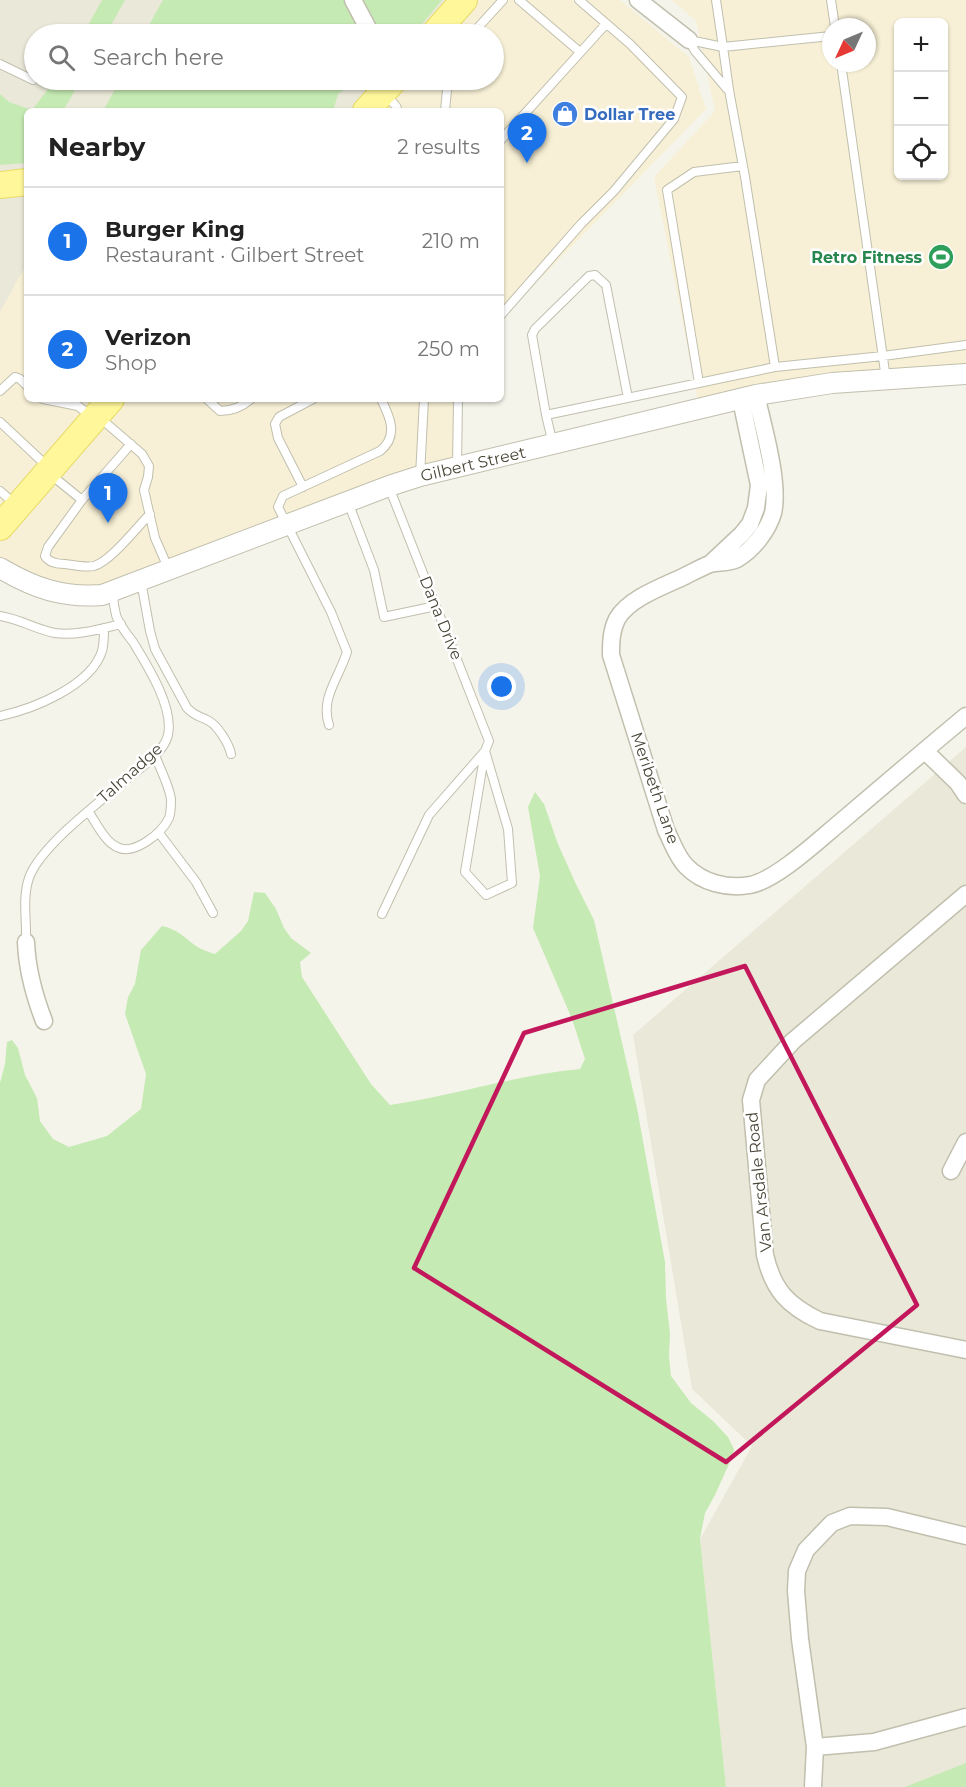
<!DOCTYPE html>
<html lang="en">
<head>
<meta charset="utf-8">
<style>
	body { margin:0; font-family:Montserrat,sans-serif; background:#f6f6f6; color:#222 }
	.controls { position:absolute; right:18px; top:18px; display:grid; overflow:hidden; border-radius:9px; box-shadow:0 2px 4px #0004 }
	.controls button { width:54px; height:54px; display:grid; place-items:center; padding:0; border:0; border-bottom:2px solid #e0e0e0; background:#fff; color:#222; font:30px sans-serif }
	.compass { position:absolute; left:822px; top:18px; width:54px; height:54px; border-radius:50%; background:#fff; box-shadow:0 2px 4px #0004; rotate:226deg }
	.you { position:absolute; left:502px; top:687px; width:21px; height:21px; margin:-15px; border:4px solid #fff; border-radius:50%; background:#1a73e8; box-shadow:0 0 0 9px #1a73e833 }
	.badge { display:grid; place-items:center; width:39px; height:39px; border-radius:50%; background:#1a73e8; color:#fff; font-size:20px; font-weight:700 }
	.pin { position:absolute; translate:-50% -50px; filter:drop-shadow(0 2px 3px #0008) }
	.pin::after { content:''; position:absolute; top:32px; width:21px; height:18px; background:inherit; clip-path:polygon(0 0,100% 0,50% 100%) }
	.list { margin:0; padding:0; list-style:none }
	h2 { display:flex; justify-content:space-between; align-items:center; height:78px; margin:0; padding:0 24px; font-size:26px }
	h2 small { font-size:20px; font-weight:400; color:#767676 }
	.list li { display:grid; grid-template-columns:39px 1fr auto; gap:18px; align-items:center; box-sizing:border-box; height:108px; padding:0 24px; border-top:2px solid #e0e0e0 }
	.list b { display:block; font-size:22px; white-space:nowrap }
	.list p { margin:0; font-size:20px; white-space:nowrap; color:#767676 }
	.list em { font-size:20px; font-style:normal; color:#767676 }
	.icon { flex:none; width:33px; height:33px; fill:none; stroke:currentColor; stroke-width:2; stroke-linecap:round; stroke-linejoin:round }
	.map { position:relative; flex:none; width:966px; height:1787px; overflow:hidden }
	.search { position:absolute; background:#fff; box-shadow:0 2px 4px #0004; left:24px; top:24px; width:480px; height:66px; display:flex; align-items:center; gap:15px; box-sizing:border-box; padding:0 21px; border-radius:33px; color:#767676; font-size:22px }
	.panel { position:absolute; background:#fff; box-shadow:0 2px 4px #0004; left:24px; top:108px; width:480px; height:294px; border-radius:9px }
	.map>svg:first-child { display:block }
	.residential { fill:#eae8d8 }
	.commercial { fill:#f7f0d6; fill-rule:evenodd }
	.green { fill:#c6eab3 }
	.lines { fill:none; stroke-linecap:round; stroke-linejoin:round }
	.service-casing { stroke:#c1bfad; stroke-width:10 }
	.minor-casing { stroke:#c1bfad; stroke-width:19 }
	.tertiary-casing { stroke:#c1bfad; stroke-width:22 }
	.primary-casing { stroke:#e7db67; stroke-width:28 }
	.service { stroke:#fff; stroke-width:8 }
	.minor { stroke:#fff; stroke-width:16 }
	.tertiary { stroke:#fff; stroke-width:20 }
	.primary { stroke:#fff79a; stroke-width:26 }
	.marked { fill:none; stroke:#c2185b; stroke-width:4.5; stroke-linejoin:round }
	.labels { text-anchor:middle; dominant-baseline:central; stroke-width:5; stroke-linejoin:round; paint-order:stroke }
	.shop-label { font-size:16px; font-weight:bold; fill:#366cbe; stroke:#fff; text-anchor:start }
	.leisure-label { font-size:16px; font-weight:bold; fill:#27864d; stroke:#fff; text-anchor:end }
	.street-label { font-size:16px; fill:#4a4738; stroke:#fff }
</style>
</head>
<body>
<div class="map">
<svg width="966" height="1787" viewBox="0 0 966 1787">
	<rect width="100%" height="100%" fill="#f5f4eb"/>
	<path class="residential" d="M0 0H464L434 34H34V80H394L366 111H27V399L0 527Z
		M966 747V1767L907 1787H726L700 1539 752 1446 692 1389 633 1035Z"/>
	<path class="commercial" d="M464 0H620L689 57 706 109 501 319V111H366L394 80H494V34H433Z
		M672 0H966V367L700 410 654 177 715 111 696 21ZM898 22H944V176H898ZM831 27H867V63H831Z
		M27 263V399H461L457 467 102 595 0 568V312Z"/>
	<path class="green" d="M102 0H125L106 34H83Z
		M163 0H442L414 34H144Z
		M55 80H81L63 111H27V163L0 165V94L9 102 32 110Z
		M120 80H358L338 94 333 111H103Z
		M535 792 544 804 558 844 575 882 594 920 637 1108 665 1262 666 1298 670 1334 669 1356 671 1376 691 1403 713 1421 728 1437 734 1449 733 1455 715 1495 705 1513 700 1539 726 1787H0V1083L5 1064 7 1042 12 1040 18 1048 25 1075 37 1098 40 1121 53 1139 69 1147 107 1136 141 1109 146 1074 125 1014 128 997 135 984 141 950 162 926C177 929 184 937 196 946 202 950 209 952 215 954L241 931 248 921 254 892 265 893 276 909 284 928 291 938 311 953 300 962 302 977 371 1084 390 1105C454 1096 516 1075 580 1069L585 1059 572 1019 533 928 540 876 528 807Z
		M966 1763V1787H905Z"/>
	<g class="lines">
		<g class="service-casing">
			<path id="service" d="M519 0 580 52
				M716 0 723 47 831 36
				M831 0 835 27
				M472 34 503 0
				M689 40 723 47 729 90 745 177 775 367 883 356 966 345
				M689 40 695 51 727 89
				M841 63 886 379
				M0 64 33 80
				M444 80 447 90 445 111
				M386 95 396 106 398 111
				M501 140 606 24
				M501 315 581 224 614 191 674 119 682 97 630 44 579 0
				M699 383 667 190 694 172 743 166
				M0 391 15 377 20 379 27 386
				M43 399 78 406 92 417
				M207 399 220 411C232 411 242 407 251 399
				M546 415 532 335 535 329 589 276 595 275 606 285 628 398
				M99 417 142 454 149 466 148 477 144 490 155 538 169 570
				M0 422 47 466
				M553 444 546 415 775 367
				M457 467 458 399
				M50 474 82 500 131 444
				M420 476 424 399
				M303 487 278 438 275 424 279 417 313 399
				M0 491 15 504
				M82 500 48 547 45 556C49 563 57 564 65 564 74 565 86 568 94 566 111 561 137 527 150 514
				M348 502 374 570 384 617 436 606
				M141 581 150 631 155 649 187 708C197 718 199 715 209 721 218 726 229 744 231 754
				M0 616C20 619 37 630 55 633 77 636 100 629 121 624
				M0 716C33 709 91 686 102 651 104 644 104 635 104 628
				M329 725C320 698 339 678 347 652L331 612 278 507 283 496 380 451C399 436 390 417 381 399
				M485 751 508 829 512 883 486 895 465 872Z
				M88 811C96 822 104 841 117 847 134 856 162 833 169 818 171 813 171 804 171 799 169 785 160 769 155 755
				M159 833 196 882 213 913
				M382 914 429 815 485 751 489 741 389 487
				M26 942C27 922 22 898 29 878 40 846 104 798 132 775 144 765 164 752 168 735 174 707 147 665 133 642 127 634 119 625 116 615 114 607 113 600 113 592"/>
		</g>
		<g class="minor-casing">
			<path id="minor" d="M353 0 371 34
				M638 0 689 40
				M756 395C763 426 780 483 773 513 768 530 753 550 737 559 729 563 719 562 710 564 702 567 693 572 685 576 664 586 629 598 617 619 611 631 611 643 611 655L666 830C672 842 677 857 686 866 702 883 728 889 750 885 777 880 821 838 843 820 884 785 925 750 966 716
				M710 564 742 534 750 524 756 508 759 485 741 400
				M925 751 958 783 966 795
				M966 894 793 1041 757 1080 751 1100 765 1255C773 1290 788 1306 820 1321L966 1350
				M26 942C27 970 34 995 44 1021
				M951 1171 966 1142
				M815 1747 874 1742 966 1717
				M813 1787 815 1747 800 1639 796 1591 797 1571 806 1550 832 1523 850 1516 887 1517 966 1536"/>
		</g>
		<g class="tertiary-casing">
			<path id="tertiary" d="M0 568C34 588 62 598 102 595L389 486 420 476 756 395 832 383 966 374"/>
		</g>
		<g class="primary-casing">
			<path id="primary" d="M434 34 464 0
				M366 111 394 80
				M0 185 27 182
				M0 527 111 399"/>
		</g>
		<use href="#service" class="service"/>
		<use href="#minor" class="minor"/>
		<use href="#tertiary" class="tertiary"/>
		<use href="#primary" class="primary"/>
	</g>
	<path class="marked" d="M745 966 917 1305 726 1462 414 1268 524 1033Z"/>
	<defs>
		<g id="shop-disc" transform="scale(1.35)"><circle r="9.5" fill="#3f7fe0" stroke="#fff"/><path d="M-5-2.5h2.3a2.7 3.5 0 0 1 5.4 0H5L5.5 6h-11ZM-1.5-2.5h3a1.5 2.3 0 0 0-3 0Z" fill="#fff"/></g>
		<g id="stadium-disc" transform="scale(1.35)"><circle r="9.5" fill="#2e9e5b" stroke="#fff"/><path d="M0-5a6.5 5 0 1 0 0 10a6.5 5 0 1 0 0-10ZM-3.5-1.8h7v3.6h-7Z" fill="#fff"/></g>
	</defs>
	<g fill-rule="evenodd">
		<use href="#shop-disc" x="565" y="114"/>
		<use href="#stadium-disc" x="941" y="257"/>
	</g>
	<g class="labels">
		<g class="shop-label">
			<text x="584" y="114">Dollar Tree</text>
		</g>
		<g class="leisure-label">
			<text x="922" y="257">Retro Fitness</text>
		</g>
		<g class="street-label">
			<text transform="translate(473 464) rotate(-13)">Gilbert Street</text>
			<text transform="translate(441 618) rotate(68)">Dana Drive</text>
			<text transform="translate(130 773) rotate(-42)">Talmadge</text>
			<text transform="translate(655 788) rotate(71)">Meribeth Lane</text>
			<text transform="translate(759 1182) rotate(-96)">Van Arsdale Road</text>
		</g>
	</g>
</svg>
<div class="controls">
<button>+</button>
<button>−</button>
<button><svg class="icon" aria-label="locate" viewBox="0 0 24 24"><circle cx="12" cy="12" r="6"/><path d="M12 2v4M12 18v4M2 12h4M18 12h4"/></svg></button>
</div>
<svg class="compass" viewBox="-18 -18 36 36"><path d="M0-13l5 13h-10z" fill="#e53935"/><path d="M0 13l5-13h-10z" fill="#767676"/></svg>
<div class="you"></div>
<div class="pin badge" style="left:108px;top:523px">1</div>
<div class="pin badge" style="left:527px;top:163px">2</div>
<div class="search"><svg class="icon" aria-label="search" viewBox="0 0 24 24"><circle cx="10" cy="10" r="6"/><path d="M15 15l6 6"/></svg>Search here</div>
<section class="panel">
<h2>Nearby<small>2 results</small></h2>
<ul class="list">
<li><span class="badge">1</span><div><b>Burger King</b><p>Restaurant · Gilbert Street</p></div><em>210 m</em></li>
<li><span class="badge">2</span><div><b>Verizon</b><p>Shop</p></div><em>250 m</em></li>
</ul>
</section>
</div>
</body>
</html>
